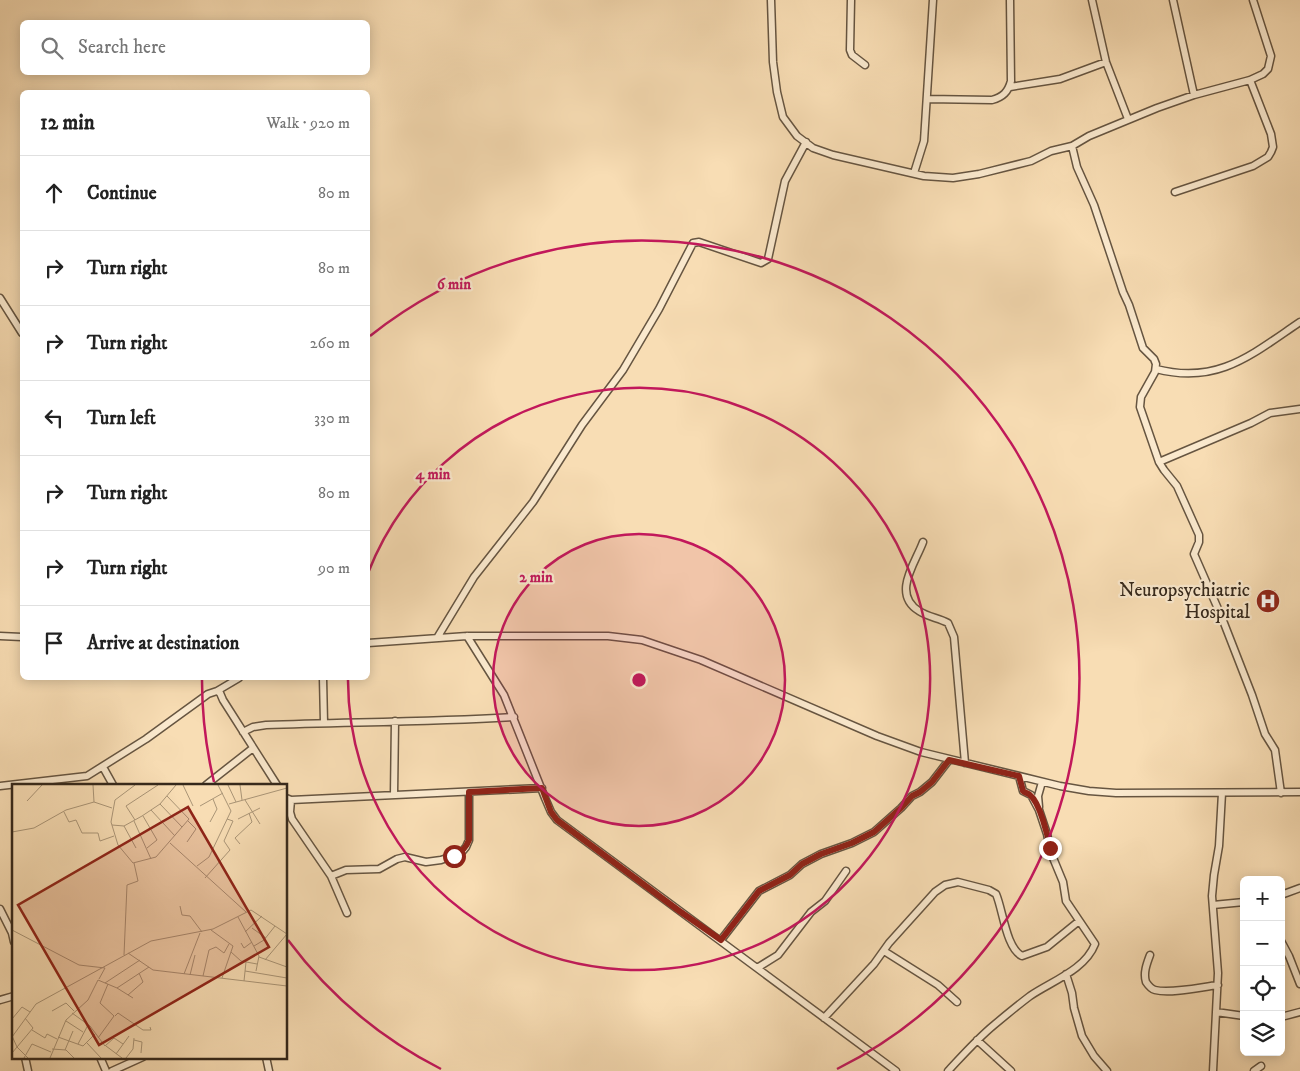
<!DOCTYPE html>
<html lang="en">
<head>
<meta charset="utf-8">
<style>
	body { margin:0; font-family:"IM FELL DW Pica",serif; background:#f2f2f2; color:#222 }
	.controls { position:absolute; right:15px; bottom:15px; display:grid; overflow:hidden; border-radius:8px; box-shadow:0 2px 12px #0003 }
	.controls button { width:45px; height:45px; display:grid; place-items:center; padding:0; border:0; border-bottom:1px solid #e0e0e0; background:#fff; color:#222; font:25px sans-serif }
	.stop { position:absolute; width:15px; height:15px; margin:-11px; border:4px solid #8f2418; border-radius:50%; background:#fff }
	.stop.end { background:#8f2418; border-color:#fff; box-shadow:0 1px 5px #0008 }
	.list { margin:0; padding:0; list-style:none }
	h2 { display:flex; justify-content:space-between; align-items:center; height:65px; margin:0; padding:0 20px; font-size:21px }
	h2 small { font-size:16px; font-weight:400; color:#767676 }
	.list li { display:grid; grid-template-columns:32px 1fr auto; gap:15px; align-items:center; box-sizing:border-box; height:75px; padding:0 20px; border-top:1px solid #e0e0e0 }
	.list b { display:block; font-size:19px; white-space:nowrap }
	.list em { font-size:16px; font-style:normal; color:#767676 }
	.icon { flex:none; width:28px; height:28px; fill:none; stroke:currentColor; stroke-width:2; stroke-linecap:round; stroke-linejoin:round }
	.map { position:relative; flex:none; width:1300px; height:1071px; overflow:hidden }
	.search { position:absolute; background:#fff; box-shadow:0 2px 12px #0003; left:20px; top:20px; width:350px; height:55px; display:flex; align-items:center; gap:12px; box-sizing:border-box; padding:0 18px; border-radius:8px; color:#767676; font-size:19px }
	.panel { position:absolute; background:#fff; box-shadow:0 2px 12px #0003; left:20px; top:90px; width:350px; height:590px; border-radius:8px }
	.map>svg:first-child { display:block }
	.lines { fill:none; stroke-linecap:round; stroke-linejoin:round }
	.street-casing { stroke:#665541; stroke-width:9 }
	.street { stroke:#fae9ce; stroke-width:6 }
	.route { stroke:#8f2418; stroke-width:6 }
	.ring { fill:none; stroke:#c2185b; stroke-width:2.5 }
	.labels { text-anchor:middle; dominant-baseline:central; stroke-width:4.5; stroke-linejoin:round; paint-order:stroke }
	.poi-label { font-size:19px; fill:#35281b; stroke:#fae9ce; text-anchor:end }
	.inset-road { fill:none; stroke:#aa9577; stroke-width:1 }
	.view { fill:#8f2418; fill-opacity:0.15; stroke:#8f2418; stroke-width:2.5 }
	.inset-edge { fill:none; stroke:#35281b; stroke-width:2.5 }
	.centre { fill:#c2185b; stroke:#fae9ce; stroke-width:2.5 }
	.ring-label { font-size:15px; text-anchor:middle; font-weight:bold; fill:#c2185b; stroke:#fae9ce; stroke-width:4.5; stroke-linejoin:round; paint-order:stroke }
</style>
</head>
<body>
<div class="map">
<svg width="1300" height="1071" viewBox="0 0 1300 1071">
	<rect width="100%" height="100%" fill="#f8ddb4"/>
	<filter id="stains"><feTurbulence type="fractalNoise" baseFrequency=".004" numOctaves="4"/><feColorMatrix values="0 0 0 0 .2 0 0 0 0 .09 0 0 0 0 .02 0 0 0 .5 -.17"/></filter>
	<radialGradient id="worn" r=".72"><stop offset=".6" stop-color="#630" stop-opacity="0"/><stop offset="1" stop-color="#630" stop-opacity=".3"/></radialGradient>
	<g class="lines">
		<g class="street-casing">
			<path id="street" d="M771 0 773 62 777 92 783 117 797 136 813 148 833 155 924 176 953 178 979 174 1031 161 1051 151 1072 146 1089 136 1157 108 1194 95 1250 80 1263 74 1268 69 1271 56 1253 0
				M851 0 850 50 852 55 865 65
				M1092 0 1106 62 1128 119
				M1173 0 1194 95
				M1010 87 1060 79 1106 62
				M927 99 992 100C1003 97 1008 92 1011 81L1010 0
				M1072 146 1077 167 1094 205 1123 292 1129 305 1143 348 1154 359 1156 364 1155 372 1141 397 1140 407 1159 462 1164 470 1177 486 1199 535V542L1194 554 1222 618 1252 695 1265 734 1275 750 1281 793
				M914 173 924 141 933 0
				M1175 192 1253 166 1268 157 1271 152 1273 147 1271 134 1250 80
				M0 298 22 333
				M1156 369C1218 385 1251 355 1300 322
				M1159 462 1251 423 1270 413 1300 409
				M923 542C916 562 891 594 919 611 928 617 939 618 948 623L954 637 965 763
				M0 636 22 637
				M467 636 504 695 545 798 551 812 557 820 896 1071
				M437 638 474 577 533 502 582 425 623 370 659 309 693 243 699 242 761 263 768 259 785 181 806 142
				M368 643 467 636H608L642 640 701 660 877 736 921 752 1060 786 1089 791 1116 793 1300 792
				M323 678 324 723
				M217 691 239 678
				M243 732 253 727 266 725C349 722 432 722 514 717
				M103 767 113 785
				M206 785 253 748
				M0 786 87 776 146 739 208 694 217 691 220 693 223 700 277 785
				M394 795 395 721
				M286 798 291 800 542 788
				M291 800 290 812 292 819 331 876 347 913
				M1039 807 1038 796 1042 782
				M331 876 346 870 379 869 397 859 405 857 426 862 441 860 461 853 466 847 469 840V792
				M1281 895 1300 888
				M1213 905 1244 902
				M0 909 12 933 14 942
				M721 940 759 891 790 875 802 864 821 854 852 843 874 832 901 808 912 796 920 792 932 782 949 760
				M1281 941 1289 956 1300 984
				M884 951 938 985 957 1002
				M1150 955C1147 963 1143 973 1146 982 1148 985 1151 989 1155 990 1171 994 1201 987 1218 985
				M757 968 778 955 811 912 825 901 846 871
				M1066 974 1072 993 1074 1008 1082 1036 1094 1056 1107 1071
				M0 1000 14 996
				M1216 1012 1244 1016
				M1281 1017 1300 1012
				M824 1018 874 964 889 943 935 892 945 885 958 882 989 890 996 894C1003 910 1006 948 1022 956L1047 947 1079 921
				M977 1040 1011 1071
				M25 1057 28 1071
				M100 1057 106 1071
				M266 1057 269 1071
				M112 1071 143 1057
				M948 1071C963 1055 977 1039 994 1025 1006 1015 1018 1005 1030 996 1052 981 1085 970 1095 944L1066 901 1063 882 1051 853 1047 834 1039 810 1031 795 1023 791 1019 776
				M1213 1071 1218 973 1212 896 1214 875 1219 846 1222 793
				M1254 1071 1261 1066"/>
		</g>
		<use href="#street" class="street"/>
	</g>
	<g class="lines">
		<path class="route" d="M454 856C462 852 466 848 469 840V792L542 788 551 812 557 820 678 910 721 940 759 891 790 875 802 864 821 854 852 843 874 832 901 808 912 796 920 792 932 782 949 760 1019 776 1023 791C1025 793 1028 793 1030 795 1040 803 1048 836 1050 848"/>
	</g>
	<circle cx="639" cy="680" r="146" fill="#c2185b" fill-opacity=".12"/>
	<g class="ring">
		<circle cx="639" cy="680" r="146"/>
		<path d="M368 573A291 291 0 1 1 348 680"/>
		<path d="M441 1069A437 437 0 0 1 288 940M214 782A437 437 0 0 1 202 680M370 336A437 437 0 1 1 837 1069"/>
	</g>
	<defs>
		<g id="hospital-disc" transform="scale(1.25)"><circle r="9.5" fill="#8f2418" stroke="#fae9ce"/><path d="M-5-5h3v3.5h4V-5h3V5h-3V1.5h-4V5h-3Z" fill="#fff"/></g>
	</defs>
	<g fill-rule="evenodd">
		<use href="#hospital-disc" x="1268" y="601"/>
	</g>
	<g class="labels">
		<g class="poi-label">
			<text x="1250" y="590">Neuropsychiatric<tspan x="1250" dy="22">Hospital</tspan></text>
		</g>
	</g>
	<g transform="translate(12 784)">
		<rect width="275" height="275" fill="#f8ddb4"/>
		<path class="inset-road" d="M81 1 82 18 100 24M123 1 103 16 99 38 106 61 121 79 144 73 177 35 155 12M171 1 181 22M216 1 224 18M228 1 230 16M233 16 248 40M15 17 30 1M148 20 170 43M217 20 275 4M188 22 211 9M139 26 163 52M52 28 57 38 64 36 70 49H86L88 57 102 52M131 32 145 56 135 64M226 35 248 24M123 36 114 22 146 1M122 37 139 75M198 38 205 25 201 15M100 41 112 42 130 32 148 20 164 1M112 42 124 64M0 48 22 44 54 26 82 18M175 58 184 45 176 37M158 59 234 128M228 60 223 54 240 38 237 29M185 82 197 73 219 27 206 1M193 94 218 66 212 57 221 37 215 35M168 122 170 131 178 132 190 148M226 133 247 172 244 187M240 144 254 154M0 146 67 181 93 184 87 195M199 146 221 162 210 194M233 148 250 132M229 159 232 164 240 158M242 162 252 156 263 142M219 168 229 177 245 180M116 169 141 186 275 202M112 171 115 101 126 97 122 79M247 173 275 183M253 176 275 150M233 187 275 194M172 190 188 149M178 191 183 171M191 192 197 166 204 163 212 169 217 160M232 197 234 178M93 199 128 176M105 204 121 214M116 211 131 198 127 189M40 227 54 219 62 227M60 229 78 242 93 262 102 254 111 260M103 232 106 229 131 246H139L138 243M0 235 10 223 18 228M54 237 71 248M20 246 33 254 35 250 45 255M0 252 5 263 16 274M0 253 24 220 139 157 201 145 239 126 275 150M46 253 71 262 83 250M86 254 102 232 88 219 96 200M122 256 130 258 129 269M75 259 89 274M66 260 76 241M94 262 110 274M40 265 54 266 62 274M53 266 61 247M0 269 21 244 13 234M104 270 117 252M12 274 20 260 39 268M38 274 54 236 76 216 86 196 105 204 137 183M114 274 121 265 122 254"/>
		<path class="view" d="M176 23 257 163 87 261 6 121Z"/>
		<rect width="275" height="275" class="inset-edge"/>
	</g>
	<circle cx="639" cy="680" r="8" class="centre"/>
	<g class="ring-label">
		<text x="454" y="289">6 min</text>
		<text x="433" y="479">4 min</text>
		<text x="536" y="582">2 min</text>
	</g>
	<rect width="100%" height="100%" filter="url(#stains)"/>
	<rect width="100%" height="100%" fill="url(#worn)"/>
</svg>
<div class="controls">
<button>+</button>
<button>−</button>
<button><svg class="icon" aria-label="locate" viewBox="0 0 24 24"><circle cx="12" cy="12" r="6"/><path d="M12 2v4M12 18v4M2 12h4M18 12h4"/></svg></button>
<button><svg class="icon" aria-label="layers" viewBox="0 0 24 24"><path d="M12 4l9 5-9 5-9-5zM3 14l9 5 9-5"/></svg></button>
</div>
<div class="stop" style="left:454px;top:856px"></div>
<div class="stop end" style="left:1050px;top:848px"></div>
<div class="search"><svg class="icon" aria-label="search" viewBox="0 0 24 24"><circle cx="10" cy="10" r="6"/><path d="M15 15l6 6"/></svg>Search here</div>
<section class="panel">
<h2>12 min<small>Walk · 920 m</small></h2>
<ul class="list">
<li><svg class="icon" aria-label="ahead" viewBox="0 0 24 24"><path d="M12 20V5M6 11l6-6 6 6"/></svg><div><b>Continue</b></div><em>80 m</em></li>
<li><svg class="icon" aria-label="right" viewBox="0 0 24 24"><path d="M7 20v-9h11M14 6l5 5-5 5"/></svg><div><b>Turn right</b></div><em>80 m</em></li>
<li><svg class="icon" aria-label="right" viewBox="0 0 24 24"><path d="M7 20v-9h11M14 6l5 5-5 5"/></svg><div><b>Turn right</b></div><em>260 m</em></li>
<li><svg class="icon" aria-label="left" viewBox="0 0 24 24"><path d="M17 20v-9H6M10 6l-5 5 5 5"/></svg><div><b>Turn left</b></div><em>330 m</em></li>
<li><svg class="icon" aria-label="right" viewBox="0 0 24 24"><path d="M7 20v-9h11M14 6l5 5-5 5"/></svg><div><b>Turn right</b></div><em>80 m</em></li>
<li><svg class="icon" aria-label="right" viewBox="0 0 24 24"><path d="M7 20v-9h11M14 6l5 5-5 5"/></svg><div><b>Turn right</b></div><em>90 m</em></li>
<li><svg class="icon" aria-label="arrive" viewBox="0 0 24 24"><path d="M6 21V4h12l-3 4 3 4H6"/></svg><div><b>Arrive at destination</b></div></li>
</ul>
</section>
</div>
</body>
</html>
